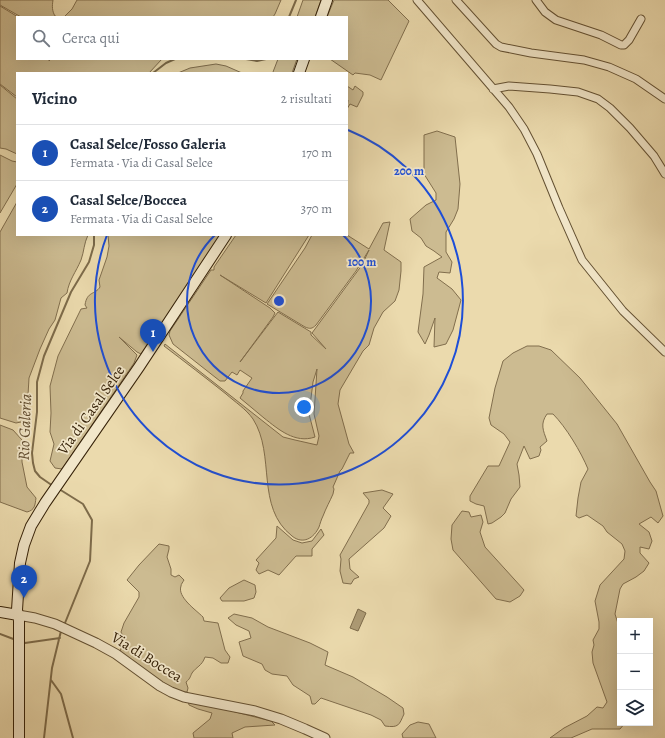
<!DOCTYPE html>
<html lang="it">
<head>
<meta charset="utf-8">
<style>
	body { margin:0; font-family:Alegreya,serif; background:#f6f6f7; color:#1f2937 }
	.controls { position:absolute; right:12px; bottom:12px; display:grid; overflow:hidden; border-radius:0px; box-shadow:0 4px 16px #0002 }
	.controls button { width:36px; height:36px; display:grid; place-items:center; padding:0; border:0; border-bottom:1px solid #e0e1e3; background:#fff; color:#1f2937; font:20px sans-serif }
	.you { position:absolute; left:304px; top:407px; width:14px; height:14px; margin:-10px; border:3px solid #fff; border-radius:50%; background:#1a73e8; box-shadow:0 0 0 6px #1a73e833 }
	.badge { display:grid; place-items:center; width:26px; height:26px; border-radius:50%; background:#8f2418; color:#fff; font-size:13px; font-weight:700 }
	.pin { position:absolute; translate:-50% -33px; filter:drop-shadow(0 1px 2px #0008) }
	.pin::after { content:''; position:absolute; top:21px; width:14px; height:12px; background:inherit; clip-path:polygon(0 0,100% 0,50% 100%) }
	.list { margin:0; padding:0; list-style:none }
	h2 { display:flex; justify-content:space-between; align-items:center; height:52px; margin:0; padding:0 16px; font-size:17px }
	h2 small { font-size:13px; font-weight:400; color:#747a83 }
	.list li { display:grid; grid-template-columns:26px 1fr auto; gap:12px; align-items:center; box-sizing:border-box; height:56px; padding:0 16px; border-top:1px solid #e0e1e3 }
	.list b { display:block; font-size:15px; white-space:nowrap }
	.list p { margin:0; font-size:13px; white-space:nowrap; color:#747a83 }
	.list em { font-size:13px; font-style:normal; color:#747a83 }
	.icon { flex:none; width:22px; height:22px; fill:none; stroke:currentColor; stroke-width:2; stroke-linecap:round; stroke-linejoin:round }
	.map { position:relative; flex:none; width:665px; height:738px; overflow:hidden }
	.search { position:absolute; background:#fff; box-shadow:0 4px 16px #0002; left:16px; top:16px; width:332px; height:44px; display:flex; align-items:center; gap:10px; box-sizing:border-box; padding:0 14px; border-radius:0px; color:#747a83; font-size:15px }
	.panel { position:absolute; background:#fff; box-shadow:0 4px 16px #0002; left:16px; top:72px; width:332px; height:164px; border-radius:0px }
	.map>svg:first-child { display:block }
	.green { fill:#ccbb91; stroke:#816e4d }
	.water { fill:#ad9b75; stroke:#7d6b4a }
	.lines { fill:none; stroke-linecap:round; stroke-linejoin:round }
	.stream { stroke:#7d6b4a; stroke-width:2 }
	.minor-casing { stroke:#635032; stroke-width:9 }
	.tertiary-casing { stroke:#635032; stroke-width:11 }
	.secondary-casing { stroke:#362209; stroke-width:12 }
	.minor { stroke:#f2e7ca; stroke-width:7 }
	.tertiary { stroke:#f2e7ca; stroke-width:9 }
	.secondary { stroke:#f2e7ca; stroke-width:10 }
	.ring { fill:none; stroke:#1d4ed8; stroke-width:2 }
	.labels { text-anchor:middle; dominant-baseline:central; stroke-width:3.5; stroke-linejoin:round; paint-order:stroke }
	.street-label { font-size:15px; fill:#362209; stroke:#f2e7ca }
	.water-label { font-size:16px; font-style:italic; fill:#604c2f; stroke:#f2e7ca }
	.centre { fill:#1d4ed8; stroke:#f2e7ca; stroke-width:2 }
	.ring-label { font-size:12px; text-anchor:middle; font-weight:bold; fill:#1d4ed8; stroke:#f2e7ca; stroke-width:3.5; stroke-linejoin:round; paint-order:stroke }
</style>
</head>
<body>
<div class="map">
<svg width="665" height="738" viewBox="0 0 665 738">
	<rect width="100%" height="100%" fill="#ebdaad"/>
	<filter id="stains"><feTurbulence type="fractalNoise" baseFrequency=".005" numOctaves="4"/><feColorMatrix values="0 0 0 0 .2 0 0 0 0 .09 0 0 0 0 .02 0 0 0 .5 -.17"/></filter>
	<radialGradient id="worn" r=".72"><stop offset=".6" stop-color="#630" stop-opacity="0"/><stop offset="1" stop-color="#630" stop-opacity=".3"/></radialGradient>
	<path class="green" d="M0 0H53C52 6 52 11 55 16L58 17H21L0 5Z
		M77 0H281L275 14 273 17H64L72 9Z
		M303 0H321L315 17H297Z
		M334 0H388L409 21 381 80 370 75 355 73 353 75 330 59H347V17H327Z
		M0 6 18 17H17V59H50L49 61 50 59H162L149 73H17V97L0 84Z
		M278 59H297L292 73H273V72Z
		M216 64 226 66 242 73H178L190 68Z
		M0 85 17 99V154L6 149 0 148Z
		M347 86 353 90 355 86 363 92V95L357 107 350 104 347 109 348 100 347 101Z
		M437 131 455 137 460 184 458 209 454 219 446 232V252L452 262 450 273 439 272 437 278 452 289 461 300 453 330 446 344 434 347 435 318 429 335 425 344 418 332 423 294 424 267 442 257 434 251 426 246 421 238 412 231 410 219 426 205 436 200V193L424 174V135Z
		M0 155 12 161 17 162V184L0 213Z
		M17 202V235H88C84 243 84 252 81 260 76 272 69 280 67 293L61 298 55 320 49 329 40 349 29 378 27 412 25 418 21 422 16 423 0 418V232Z
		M390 222 384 250 401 262V271L399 290 395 301 383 312 374 328 369 345 363 351 340 390 338 404 349 444 354 453H350L342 469 340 471 333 487 334 489 333 494C330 501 326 508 323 516 321 520 320 524 319 527 314 538 303 545 292 536 255 507 276 455 253 419 246 409 235 402 226 394 206 378 185 362 164 346L165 344 283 437 295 440 317 445 319 436 314 414 317 369 313 382 309 414 315 437C295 444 278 429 264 418 256 411 248 405 240 398L243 393V391L252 378 240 370 237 375 232 372 225 381H220L173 344 169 335 170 331 211 270H214V267L236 235H309L266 303 220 275 270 308 275 313 273 317 240 362 278 312 311 332V335L326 349 312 333 362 265 369 250 356 271 316 325C312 329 310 329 305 327L267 304 305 248 312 235H347L369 249 383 223Z
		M108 235H221L204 261 201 263 203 265 141 354 137 352 119 337 137 355 134 363 62 469 55 468 50 461 54 444 50 432 51 413 50 386 58 356 81 309 87 308 85 305C87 291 95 295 100 287L99 280 107 257 109 246Z
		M527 346H539L551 350 580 378 617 424 650 482 656 491 663 516 658 523 651 517 639 524 649 532 652 541 649 549 640 547V553L649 563 644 571 636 577 623 584 620 589 615 614 620 630 619 638 620 639V723H625L620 729H592L571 738H550L564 728 587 716 597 707 603 708 607 702 593 663 592 652 594 645 593 640 599 629V622L595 601 600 585 624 559 625 551 622 544 607 532 603 526 587 515 579 518 576 516 578 498 581 482 588 469C581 452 566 427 553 414H547C540 424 543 430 547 441L540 447 541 450 539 456 530 459 524 446 517 464 519 475 520 487 511 499 505 513 501 517 492 523 488 524 484 506 476 504 470 501V496L488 466H499L510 442 504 434 491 425 489 418 495 388 503 361 513 353Z
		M0 425 13 430 22 440V462L27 487 36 498C35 505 35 510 27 512L0 502Z
		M382 490 393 494 383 508 391 516 384 528 349 559 350 569 359 577 354 579 351 584 343 583 340 571 341 559 340 555 369 503V500L363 493Z
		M462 511 469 512 471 517 481 515 483 522 480 532 485 547 524 590 520 596 510 602 496 599 453 550 451 539 452 525Z
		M277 526 293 540 302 543 312 541 321 529 324 535 312 549V556H296L279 575 268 570 259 574 256 570 259 563 256 560 276 538Z
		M159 544 169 546V549L167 557 171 569V575L175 577 179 575 184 580C183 582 181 584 181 586 177 597 196 610 203 617L204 621 218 623 225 650 230 657 228 663H221L213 658 205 657C202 666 196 667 192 673 190 677 190 679 186 682L188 688 187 692H181L171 688 147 673 138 664 120 652C122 643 126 641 121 632L124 623 139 597V592L127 580 139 565Z
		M244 580 255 585 256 592 254 598 244 601H222L220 598 229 588Z
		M234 614 252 618 268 627 310 643 328 652 325 665 353 677 387 697 403 708 404 714C399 725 399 728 385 726L381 720 371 715 321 698 315 704H312L310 696 293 685 287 676 272 674 265 670 262 664 243 656 239 642 251 638 249 631 236 625 228 618Z
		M188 701 212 706 271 721 275 725 245 727 232 733 233 738H194L193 733 210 719 212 713 198 709 189 705Z
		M418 722 429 724 436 738H403L402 734 410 725Z"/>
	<path class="water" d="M358 609 366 613 358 631 350 628Z"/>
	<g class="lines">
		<path class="stream" d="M289 17 296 0
			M246 59 257 61 266 59
			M153 73 166 63 175 59
			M53 486 40 477 35 471 33 463 32 453 37 412V382L44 356 71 292 89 262 94 245V235
			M59 489 83 504 92 520 90 561 65 623
			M0 634 16 640
			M24 642 25 643 60 638
			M51 680 61 694 73 738
			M44 738 52 668 61 631"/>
		<g class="minor-casing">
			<path id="minor" d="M417 0 509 107 524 129 537 154 559 208 582 260 623 311 665 352
				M456 0 496 44 501 47 531 53 584 60 609 67 636 79 665 99
				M536 0 545 12 556 20 601 35 621 45H624L629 40 641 19
				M493 89 509 86 550 89 578 92 598 99 610 108 630 128 654 156 665 174"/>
		</g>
		<g class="tertiary-casing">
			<path id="tertiary" d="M18 615 35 618 55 624 96 643 116 654 160 686 171 692 184 697 255 711 281 719 305 729 325 738"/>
		</g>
		<g class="secondary-casing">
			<path id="secondary" d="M321 17 327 0
				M299 73 304 59
				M0 612 18 615
				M19 738V620L17 610 20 563 24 545 31 526 45 503 139 367 226 235"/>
		</g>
		<use href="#minor" class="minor"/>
		<use href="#tertiary" class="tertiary"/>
		<use href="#secondary" class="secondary"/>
	</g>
	<g class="ring">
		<path d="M343 235A92 92 0 1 1 215 235"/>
		<path d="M348 130A184 184 0 1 1 107 235"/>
	</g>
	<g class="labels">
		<g class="street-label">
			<text transform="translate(91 410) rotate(-55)">Via di Casal Selce</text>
			<text transform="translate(147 657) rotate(32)">Via di Boccea</text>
		</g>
		<g class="water-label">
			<text transform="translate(25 427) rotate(-88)">Rio Galeria</text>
		</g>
	</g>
	<circle cx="279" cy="301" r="6" class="centre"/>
	<g class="ring-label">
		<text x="409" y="175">200 m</text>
		<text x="362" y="266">100 m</text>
	</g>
	<rect width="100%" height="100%" filter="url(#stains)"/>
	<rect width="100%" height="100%" fill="url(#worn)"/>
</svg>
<div class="controls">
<button>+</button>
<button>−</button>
<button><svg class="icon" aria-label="layers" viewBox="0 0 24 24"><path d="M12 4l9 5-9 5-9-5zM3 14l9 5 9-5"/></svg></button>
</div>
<div class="you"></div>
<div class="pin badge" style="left:153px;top:352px;background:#1a4fb4">1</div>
<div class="pin badge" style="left:24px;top:598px;background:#1a4fb4">2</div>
<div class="search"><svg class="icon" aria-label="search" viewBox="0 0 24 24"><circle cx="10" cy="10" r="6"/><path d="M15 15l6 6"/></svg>Cerca qui</div>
<section class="panel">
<h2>Vicino<small>2 risultati</small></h2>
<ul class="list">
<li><span class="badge" style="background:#1a4fb4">1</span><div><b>Casal Selce/Fosso Galeria</b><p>Fermata · Via di Casal Selce</p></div><em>170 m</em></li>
<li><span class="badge" style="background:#1a4fb4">2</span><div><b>Casal Selce/Boccea</b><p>Fermata · Via di Casal Selce</p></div><em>370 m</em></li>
</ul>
</section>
</div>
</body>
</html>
